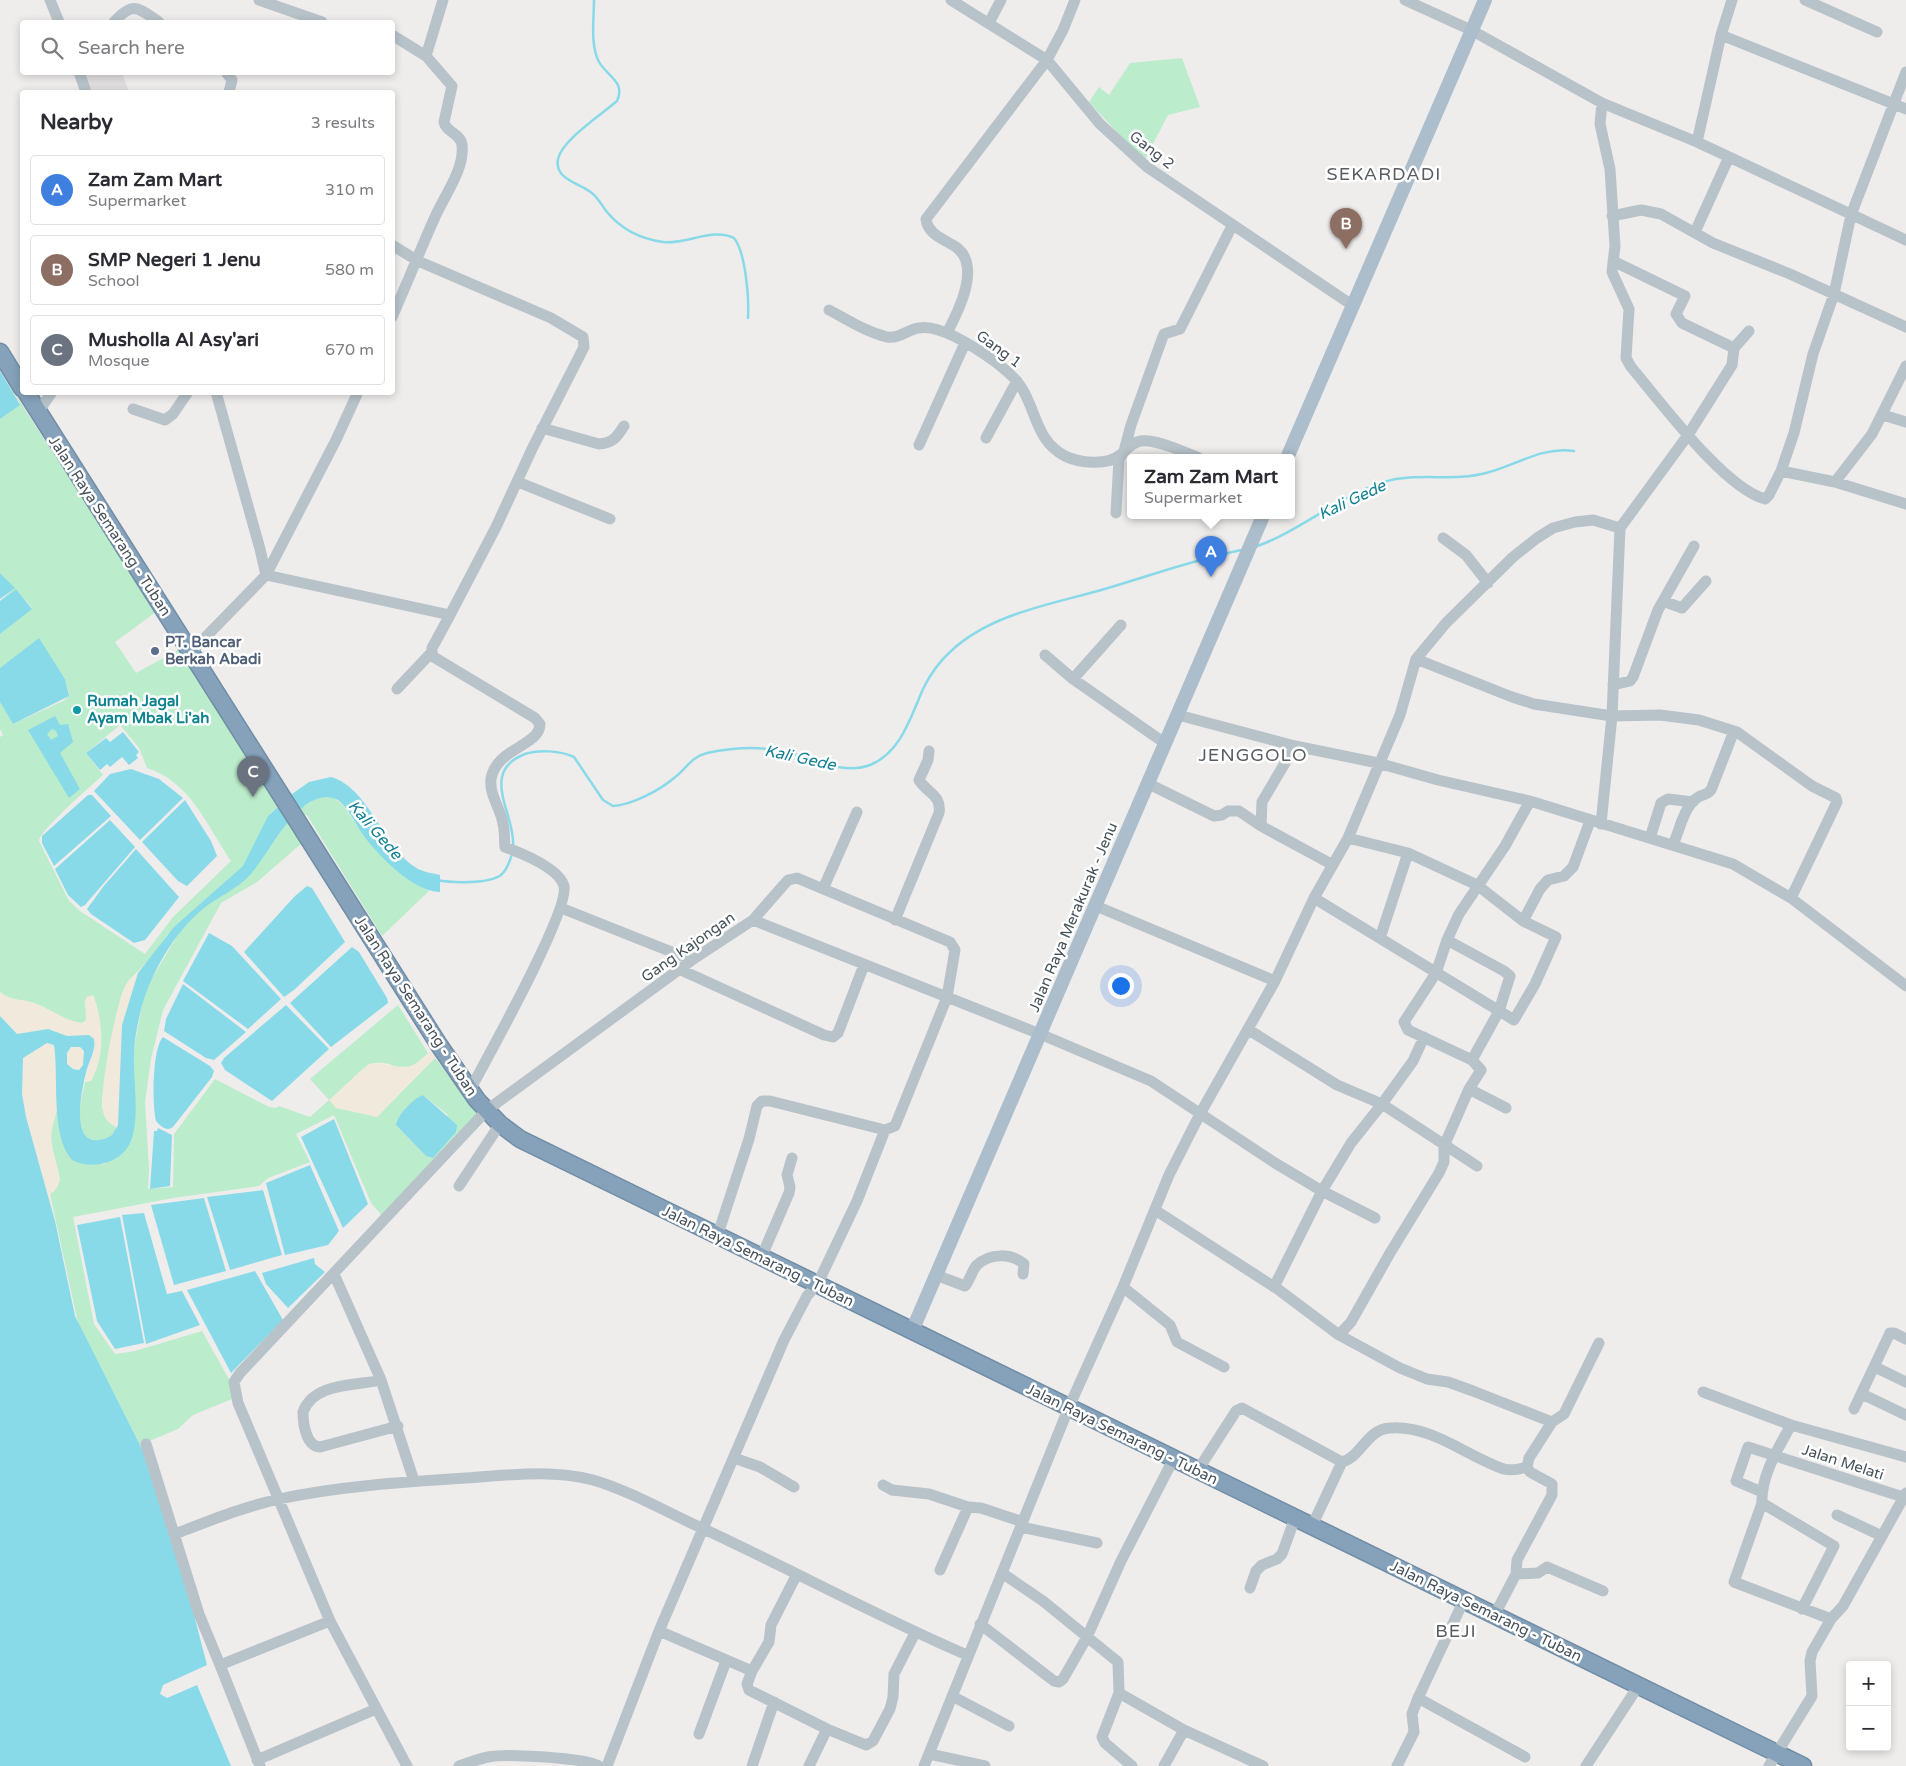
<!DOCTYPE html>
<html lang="en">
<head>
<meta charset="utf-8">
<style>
	body { margin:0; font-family:"Varela Round",sans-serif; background:#f7f7f7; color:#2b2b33 }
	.controls { position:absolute; right:15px; bottom:15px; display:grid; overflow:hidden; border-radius:5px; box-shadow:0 2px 8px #0003 }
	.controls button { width:45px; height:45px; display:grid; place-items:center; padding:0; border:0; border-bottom:1px solid #e1e1e2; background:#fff; color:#2b2b33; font:25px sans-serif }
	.you { position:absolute; left:1120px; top:985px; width:18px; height:18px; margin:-12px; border:4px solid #fff; border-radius:50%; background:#1a73e8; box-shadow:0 0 0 8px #1a73e833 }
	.badge { display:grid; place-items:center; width:32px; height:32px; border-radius:50%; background:#7c3aed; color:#fff; font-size:16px; font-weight:700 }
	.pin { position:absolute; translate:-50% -41px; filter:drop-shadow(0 1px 2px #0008) }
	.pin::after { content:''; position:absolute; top:26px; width:18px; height:15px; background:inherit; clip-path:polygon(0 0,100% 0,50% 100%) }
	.popup { position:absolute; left:1127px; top:454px; width:168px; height:65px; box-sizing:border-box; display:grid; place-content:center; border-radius:5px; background:#fff; filter:drop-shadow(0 1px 4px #0005); font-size:16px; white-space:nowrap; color:#7c7c81 }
	.popup b { font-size:19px; color:#2b2b33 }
	.popup::after { content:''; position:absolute; left:50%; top:100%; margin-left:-10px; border:10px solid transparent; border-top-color:#fff }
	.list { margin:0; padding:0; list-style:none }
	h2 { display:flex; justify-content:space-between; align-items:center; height:65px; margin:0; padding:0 20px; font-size:21px }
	h2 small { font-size:16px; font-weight:400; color:#7c7c81 }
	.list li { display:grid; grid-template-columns:32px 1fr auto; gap:15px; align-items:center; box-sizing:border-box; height:70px; margin:0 10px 10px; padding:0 10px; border:1px solid #e1e1e2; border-radius:5px }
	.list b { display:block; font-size:19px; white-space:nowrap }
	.list p { margin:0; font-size:16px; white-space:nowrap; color:#7c7c81 }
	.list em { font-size:16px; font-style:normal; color:#7c7c81 }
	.icon { flex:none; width:28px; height:28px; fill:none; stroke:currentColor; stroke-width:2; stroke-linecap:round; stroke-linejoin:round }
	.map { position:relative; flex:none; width:1906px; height:1766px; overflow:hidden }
	.search { position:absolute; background:#fff; box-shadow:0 2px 8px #0003; left:20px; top:20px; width:375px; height:55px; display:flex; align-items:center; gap:12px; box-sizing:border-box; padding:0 18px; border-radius:5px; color:#7c7c81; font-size:19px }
	.panel { position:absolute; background:#fff; box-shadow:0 2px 8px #0003; left:20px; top:90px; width:375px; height:305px; border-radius:5px }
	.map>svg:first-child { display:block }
	.education { fill:#e0ddde }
	.green { fill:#bbeccb; fill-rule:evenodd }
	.sand { fill:#f0e9dc }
	.water { fill:#89dae8; fill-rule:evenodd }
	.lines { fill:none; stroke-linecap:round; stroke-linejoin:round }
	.stream { stroke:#89dae8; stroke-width:2.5 }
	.highway-casing { stroke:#708da5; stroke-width:19 }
	.minor { stroke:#b8c2c9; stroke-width:11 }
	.major { stroke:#acbdcb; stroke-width:14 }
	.highway { stroke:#85a2ba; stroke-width:16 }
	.service-dot { fill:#5c6f8a; stroke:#fff; stroke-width:2 }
	.culture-dot { fill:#0f9aa8; stroke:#fff; stroke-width:2 }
	.labels { text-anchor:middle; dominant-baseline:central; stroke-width:5; stroke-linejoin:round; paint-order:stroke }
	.street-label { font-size:15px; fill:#455159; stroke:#fff }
	.service-label { font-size:15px; font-weight:bold; fill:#4e5e75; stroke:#fff; text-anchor:start }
	.culture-label { font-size:15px; font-weight:bold; fill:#0d838f; stroke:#fff; text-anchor:start }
	.water-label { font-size:16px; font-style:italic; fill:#117f91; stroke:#fff }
	.quarter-label { font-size:18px; letter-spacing:1px; fill:#595d61; stroke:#fff }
</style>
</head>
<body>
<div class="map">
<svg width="1906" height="1766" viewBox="0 0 1906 1766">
	<rect width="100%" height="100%" fill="#efecec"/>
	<path class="education" d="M83 73H127L123 75 129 92H90Z"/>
	<path class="green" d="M1182 58 1200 107 1168 115 1144 161 1089 102 1099 87 1109 95 1130 63Z
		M0 371 156 612 115 642 136 673 180 649 278 806 268 816 251 873 288 822 302 843 257 882 221 903 163 1010 151 1059 145 1103 149 1169 148 1189 173 1187 174 1134 215 1079 269 1107 276 1108 279 1106 310 1117 329 1100 310 1079 398 1005 428 1053C398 1083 398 1057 370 1064 367 1064 335 1095 330 1100L377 1117 435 1058 478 1114 383 1217 371 1203 334 1115 296 1134 310 1162 268 1178 259 1186 173 1198 73 1217 94 1324 115 1354 135 1351 202 1331 230 1381 232 1399 193 1415 178 1429 140 1445 78 1323 50 1194 54 1191 60 1180C55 1150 45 1143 57 1110L67 1153 80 1163 104 1164 124 1152 134 1127V1048L144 995 149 983 179 933 168 934 150 959 129 980 121 996 102 1099V1108L117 1130C111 1139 100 1142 89 1139 72 1127 82 1099 85 1082L92 1080C101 1053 104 1022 93 995L85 1000 86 1020 82 1023C64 1021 51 1009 34 1003 22 999 10 1001 0 992V737L3 735 0 729V702L13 724 65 700 69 694 65 679 39 639 0 668V634L32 608 16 589 0 601 14 588 0 573V419L20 404ZM120 725 139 748 147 768C191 782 207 826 231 861L173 917 145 954 80 911 69 901 39 841C41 829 92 785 103 775L86 753ZM423 1095 448 1115 426 1156 396 1125C397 1115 414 1099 423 1095Z
		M319 797 334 798 343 805 364 836 399 872 429 891 382 936 307 815H305L300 809Z"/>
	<path class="sand" d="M138 973 122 1025 118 1128C112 1125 106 1121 104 1115 97 1097 116 1005 125 986 128 980 133 977 138 973Z
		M0 992C10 1001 22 999 34 1003 51 1009 64 1021 82 1023L86 1020V997L93 995C103 1021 106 1056 91 1081L85 1082 87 1069 95 1049 78 1035 67 1036 41 1030 17 1034 0 1016Z
		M47 1043 54 1045C57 1064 58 1087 57 1107 56 1121 49 1129 51 1145 53 1162 69 1183 50 1194L55 1221 26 1117 22 1094 23 1058Z
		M65 1058a11 11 0 1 1 22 0a11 11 0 1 1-22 0Z
		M434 1048 438 1054 377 1117 336 1108 329 1100C338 1094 365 1065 370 1064 375 1063 381 1064 386 1065 413 1069 414 1067 434 1048Z"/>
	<path class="water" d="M0 371 20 405 0 419Z
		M0 573 15 588 0 599Z
		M16 589 32 609 0 634V601Z
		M39 638 65 679 69 696 13 724 0 702V668Z
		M55 716 60 725 68 724 73 742 60 753 80 789 69 798 28 730ZM52 729 56 731 58 736 51 740 47 734Z
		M123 732 139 752 136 755 138 758 129 765 122 757 110 767 107 764 100 770 86 753 106 738 110 742Z
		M131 769 159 779 183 798 140 840 94 791 110 774Z
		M331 777C368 787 383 846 415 867 422 872 432 873 440 875V892C412 891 379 856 363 835 355 823 349 809 338 800 302 782 269 854 250 875 236 890 219 896 204 908 174 932 148 977 140 1014 137 1027 134 1041 134 1055 133 1081 141 1122 129 1145 119 1164 90 1170 72 1160 50 1136 59 1076 54 1045L47 1043 23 1058 22 1094 26 1117 55 1221 75 1316 143 1451 193 1611 207 1665 163 1685 160 1694 167 1698 197 1685 231 1766H0V1016L17 1034 48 1029 67 1036 89 1035 94 1039C96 1050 90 1059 87 1069 83 1083 72 1132 90 1139 97 1142 106 1139 112 1135L118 1125 122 1025 138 973 174 927 243 866 268 816 292 794 309 782ZM71 1047H80L84 1051 83 1065 79 1070 73 1069 67 1064V1053Z
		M88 795H92L111 816 54 866 42 843V836Z
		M185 800 211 841 217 856 187 886 178 881 142 842Z
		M110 820 135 847 85 905 81 907 68 895 55 869Z
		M136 849 179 897 145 940 134 943 91 914 87 909 103 887Z
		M307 886 312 888 345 942 294 990 284 997 244 952 295 896Z
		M209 933 232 946 281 999 248 1029 183 981Z
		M352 947 359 952 387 998 388 1003 331 1047 290 1003Z
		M183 984 246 1032 214 1060 206 1058 164 1031 166 1019Z
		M286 1005 329 1049 272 1101 225 1070 221 1063 224 1058Z
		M163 1037 210 1066 214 1071 212 1077 173 1127C167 1132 160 1126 156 1121 152 1105 152 1049 163 1037Z
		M423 1095 457 1125 456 1132 433 1158 426 1156 396 1125C397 1115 414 1098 423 1095Z
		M334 1119 368 1204 343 1228 301 1137Z
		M158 1128 172 1135 170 1186 150 1189 154 1131H157Z
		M310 1165 339 1231 328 1245 285 1255 266 1183Z
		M263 1190 282 1255 230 1270 207 1197Z
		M204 1198 226 1271 174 1285 151 1205Z
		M144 1213 167 1294 182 1291 200 1325 146 1344 122 1215Z
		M120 1217 144 1343 115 1349 97 1321 77 1225Z
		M314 1258 315 1264 325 1272 288 1308 266 1284 262 1273Z
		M255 1271 283 1320 231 1373 187 1290Z"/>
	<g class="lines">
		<path class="stream" d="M594 0C594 19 590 45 599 62 607 76 626 82 617 101 602 114 562 140 558 159 554 180 581 183 593 194 599 199 602 206 607 212 621 229 641 239 663 242 685 245 713 227 734 238 746 253 749 299 748 318
			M1255 547C1300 531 1339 496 1384 482 1416 472 1453 482 1486 473 1515 466 1542 446 1574 451
			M513 846C516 815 478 772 525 754 539 749 561 751 574 757L603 800 613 806C632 805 660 790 674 778 686 769 691 757 707 753 731 748 757 746 782 751 809 756 842 776 870 765 902 752 911 715 924 687 931 673 940 661 951 651 993 612 1055 604 1108 588 1152 575 1196 559 1242 550
			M437 880C452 883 489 884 501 875 507 870 510 861 512 854"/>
		<g class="highway-casing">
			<path id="highway" d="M0 352 22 388
				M26 392 439 1045 477 1100 500 1124 520 1139 1803 1766"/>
		</g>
		<path class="minor" d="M50 0 59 22
			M259 0 322 22
			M951 0 1047 60 1100 124 1147 167 1352 305
			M1405 0 1471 30 1602 103 1697 142 1906 240
			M1805 0 1877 32
			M114 22C133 1 137 7 159 22
			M989 23 1001 0
			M392 35 426 56
			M1721 35 1906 109
			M79 72 86 92
			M226 72 232 80 229 92
			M1602 103 1600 124 1610 169 1615 246 1612 272 1629 309 1626 358 1631 367C1660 401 1724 488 1765 499L1769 495 1781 471 1794 433 1813 354 1834 294 1851 215 1906 72
			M1697 142 1721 35 1732 0
			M1612 216 1641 210 1661 214 1713 243 1790 274 1906 327
			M1695 232 1729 157
			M1613 261 1685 296 1676 314 1682 323 1734 348
			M829 310C848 320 866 332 887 337 900 339 908 329 919 328 941 324 979 350 997 363 1008 372 1019 381 1025 394 1037 417 1039 443 1065 456 1079 463 1107 466 1120 455 1127 450 1132 442 1141 441 1156 439 1185 452 1199 458
			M392 317C407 284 420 250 435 217 444 196 465 169 462 145 461 134 446 132 444 122L452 86 426 56 443 0
			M947 333C958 312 982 266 956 247 944 239 928 235 926 219L1047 60 1063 30 1075 0
			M216 392 260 549 266 575 450 615 496 527 532 449 584 347 583 337 551 318 418 261 392 245
			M133 409 165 420 173 414 188 392
			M38 412 52 392
			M1883 415 1906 422
			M542 428 599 444C613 443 617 437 624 426
			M986 438 1017 381
			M919 445 965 343
			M1781 471 1835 482 1906 504
			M518 482 610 519
			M1835 482 1872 434 1906 366
			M1116 513 1119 459 1124 451 1131 425 1162 339 1164 334 1180 329 1232 226
			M1443 538 1466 555 1488 583
			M1663 601 1682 608 1706 581
			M450 615 432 648V656L535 718 540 724C540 746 496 748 491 779 489 795 501 809 503 824 505 831 504 839 505 847 521 853 559 868 564 886 570 910 486 1060 470 1090
			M191 652 266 575 336 440 358 392
			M1045 655 1073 679 1166 744
			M1416 659 1512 697 1534 704 1612 716 1660 715 1699 720 1737 732 1812 786 1836 798 1837 802 1791 898
			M1073 679 1121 625
			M1613 685 1630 681 1633 677 1658 610 1694 546
			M397 689 430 654
			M1178 715 1295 746 1378 763 1438 780 1530 801 1733 864 1791 898 1906 986
			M1149 784 1214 816 1222 815 1228 811H1239L1261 826 1333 865
			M1601 824 1612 716 1620 528
			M1261 826 1262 802 1295 746
			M1348 838 1408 853 1380 938
			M1650 838 1661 803 1668 799 1693 802
			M1673 845C1679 832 1684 806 1697 798 1702 794 1706 796 1711 790L1734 731
			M823 889 857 812
			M1314 898 1514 1020 1535 984 1556 937 1523 921 1477 885 1408 853
			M1096 906 1275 981
			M561 908 692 960
			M895 920 939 813C942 795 927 793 919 780L928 760 929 751
			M1523 921 1540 889 1548 880 1564 876 1573 867 1590 821
			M1447 940 1504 971 1510 976 1499 1011 1472 1060 1481 1070 1469 1089 1506 1108
			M681 970 824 1035 833 1037 838 1033 864 965
			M1249 1030 1337 1085 1382 1104 1351 1143 1322 1191 1274 1287
			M1424 1037 1413 1061 1382 1104 1477 1166
			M1472 1060 1408 1030 1404 1022 1436 973 1447 940 1459 914 1505 846 1530 801
			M459 1186 500 1124
			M1155 1210 1279 1290 1339 1335 1351 1322 1390 1253 1439 1173 1444 1162V1146L1469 1089
			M717 1237 749 1139 757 1106 762 1101H770L885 1130 895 1126 947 997 955 950 950 942 797 878 788 880 753 920
			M761 1258 789 1193 790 1187 787 1175 792 1158
			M334 1274 381 1380 414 1481
			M936 1275 965 1286C970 1280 972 1270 977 1265 990 1253 1011 1253 1024 1264L1023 1274
			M1123 1287 1170 1325 1177 1342 1224 1367
			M1339 1335 1400 1368 1427 1379 1448 1382 1473 1391 1552 1422
			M1875 1367 1906 1382
			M381 1380C356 1386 314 1382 303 1412 303 1424 306 1446 320 1447L398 1426
			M1703 1392 1791 1425 1906 1457
			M1862 1394 1906 1415
			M1854 1409 1890 1333H1894L1906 1339
			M1791 1425C1778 1449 1761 1475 1762 1503L1734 1582 1831 1619
			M146 1444 199 1614 220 1665
			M734 1458 760 1467 794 1487
			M1342 1462C1362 1456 1367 1429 1390 1428 1432 1425 1466 1456 1504 1469 1511 1471 1520 1469 1527 1467
			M1198 1470 1236 1411 1242 1408 1342 1462 1312 1526
			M883 1485 892 1490 929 1494 968 1507 981 1508 1023 1522
			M1762 1492 1736 1481 1748 1447 1903 1497
			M1762 1503 1834 1546 1802 1609
			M1837 1515 1882 1536
			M1021 1527 1097 1543
			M175 1534C209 1521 243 1507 279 1499 340 1486 404 1482 467 1478 509 1475 552 1469 593 1480 627 1490 661 1509 693 1524 785 1566 874 1615 967 1655
			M940 1570 968 1507
			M1002 1573 1043 1601 1118 1662 1119 1693 1102 1737 1105 1743 1132 1766
			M1516 1574 1538 1573 1547 1567 1603 1591
			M1250 1588 1256 1571 1262 1565 1277 1559 1282 1554 1295 1518
			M1494 1616 1516 1574 1517 1560 1552 1495V1484L1530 1472 1527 1467 1529 1458 1552 1422 1564 1414 1599 1343
			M980 1624 1054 1681 1059 1682 1063 1679 1087 1637 1121 1561 1174 1458
			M659 1631 752 1671 747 1684 749 1690 827 1729 866 1745 873 1741 890 1709 893 1697 894 1674 915 1633
			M752 1671 769 1642 771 1625 797 1574
			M1119 1693 1184 1730 1263 1766
			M952 1696 1009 1726
			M1418 1698 1525 1757
			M699 1734 726 1661
			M929 1754 985 1766
			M257 1760 376 1709
			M260 1766 220 1665 330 1621
			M407 1766 330 1621 238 1403 234 1382 240 1373 487 1110 692 960 753 920 1040 1034 1151 1081 1275 1163 1322 1191 1375 1218
			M459 1766C468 1763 478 1759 488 1757 506 1753 585 1758 599 1766
			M607 1766 659 1631 784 1340 807 1296 818 1283 857 1201 885 1130
			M752 1766 774 1702
			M809 1766 827 1729
			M924 1766 1069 1407 1123 1287 1169 1175 1200 1114 1275 981 1314 898 1348 838 1400 715 1416 659 1446 623 1513 557 1537 538 1553 528 1575 522 1593 520 1620 528 1688 435 1732 365 1734 348 1749 331
			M1164 1766 1184 1730
			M1397 1766 1414 1732 1412 1714 1418 1698 1464 1600
			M1586 1766 1639 1685
			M1769 1766 1812 1696 1810 1661 1812 1652 1831 1619 1843 1606 1906 1493"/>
		<path class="major" d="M1287 458 1485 0
			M912 1331 1263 516"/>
		<use href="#highway" class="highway"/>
	</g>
	<circle class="service-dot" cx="155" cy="651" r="5"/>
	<circle class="culture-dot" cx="77" cy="710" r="5"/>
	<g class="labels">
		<g class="street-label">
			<text transform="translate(1152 150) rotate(38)">Gang 2</text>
			<text transform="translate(999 349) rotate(36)">Gang 1</text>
			<text transform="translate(110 526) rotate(57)">Jalan Raya Semarang - Tuban</text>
			<text transform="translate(1073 917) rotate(-67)">Jalan Raya Merakurak - Jenu</text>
			<text transform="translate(688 947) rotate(-35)">Gang Kajongan</text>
			<text transform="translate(416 1006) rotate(57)">Jalan Raya Semarang - Tuban</text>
			<text transform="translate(758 1256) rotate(26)">Jalan Raya Semarang - Tuban</text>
			<text transform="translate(1122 1434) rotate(26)">Jalan Raya Semarang - Tuban</text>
			<text transform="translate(1843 1462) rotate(18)">Jalan Melati</text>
			<text transform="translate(1486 1611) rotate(26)">Jalan Raya Semarang - Tuban</text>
		</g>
		<g class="service-label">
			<text x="165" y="642">PT. Bancar<tspan x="165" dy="17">Berkah Abadi</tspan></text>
		</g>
		<g class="culture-label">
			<text x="87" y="701">Rumah Jagal<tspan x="87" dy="17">Ayam Mbak Li'ah</tspan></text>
		</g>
		<g class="water-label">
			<text transform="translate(1352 500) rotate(-25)">Kali Gede</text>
			<text transform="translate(800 758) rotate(12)">Kali Gede</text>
			<text transform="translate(375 830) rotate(49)">Kali Gede</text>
		</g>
		<g class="quarter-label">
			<text x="1384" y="174">SEKARDADI</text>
			<text x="1253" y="755">JENGGOLO</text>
			<text x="1456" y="1631">BEJI</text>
		</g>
	</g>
</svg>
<div class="controls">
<button>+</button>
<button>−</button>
</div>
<div class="you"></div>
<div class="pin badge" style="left:1211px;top:577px;background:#3f7fe0">A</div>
<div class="popup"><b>Zam Zam Mart</b>Supermarket</div>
<div class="pin badge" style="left:1346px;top:249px;background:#8d6e63">B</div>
<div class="pin badge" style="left:253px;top:797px;background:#6b7280">C</div>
<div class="search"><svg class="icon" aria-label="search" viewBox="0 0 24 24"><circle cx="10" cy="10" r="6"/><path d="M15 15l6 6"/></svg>Search here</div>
<section class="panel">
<h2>Nearby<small>3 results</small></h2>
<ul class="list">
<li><span class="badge" style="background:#3f7fe0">A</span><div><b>Zam Zam Mart</b><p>Supermarket</p></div><em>310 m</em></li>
<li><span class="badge" style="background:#8d6e63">B</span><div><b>SMP Negeri 1 Jenu</b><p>School</p></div><em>580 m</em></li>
<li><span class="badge" style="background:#6b7280">C</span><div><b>Musholla Al Asy'ari</b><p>Mosque</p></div><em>670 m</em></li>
</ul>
</section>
</div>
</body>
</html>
